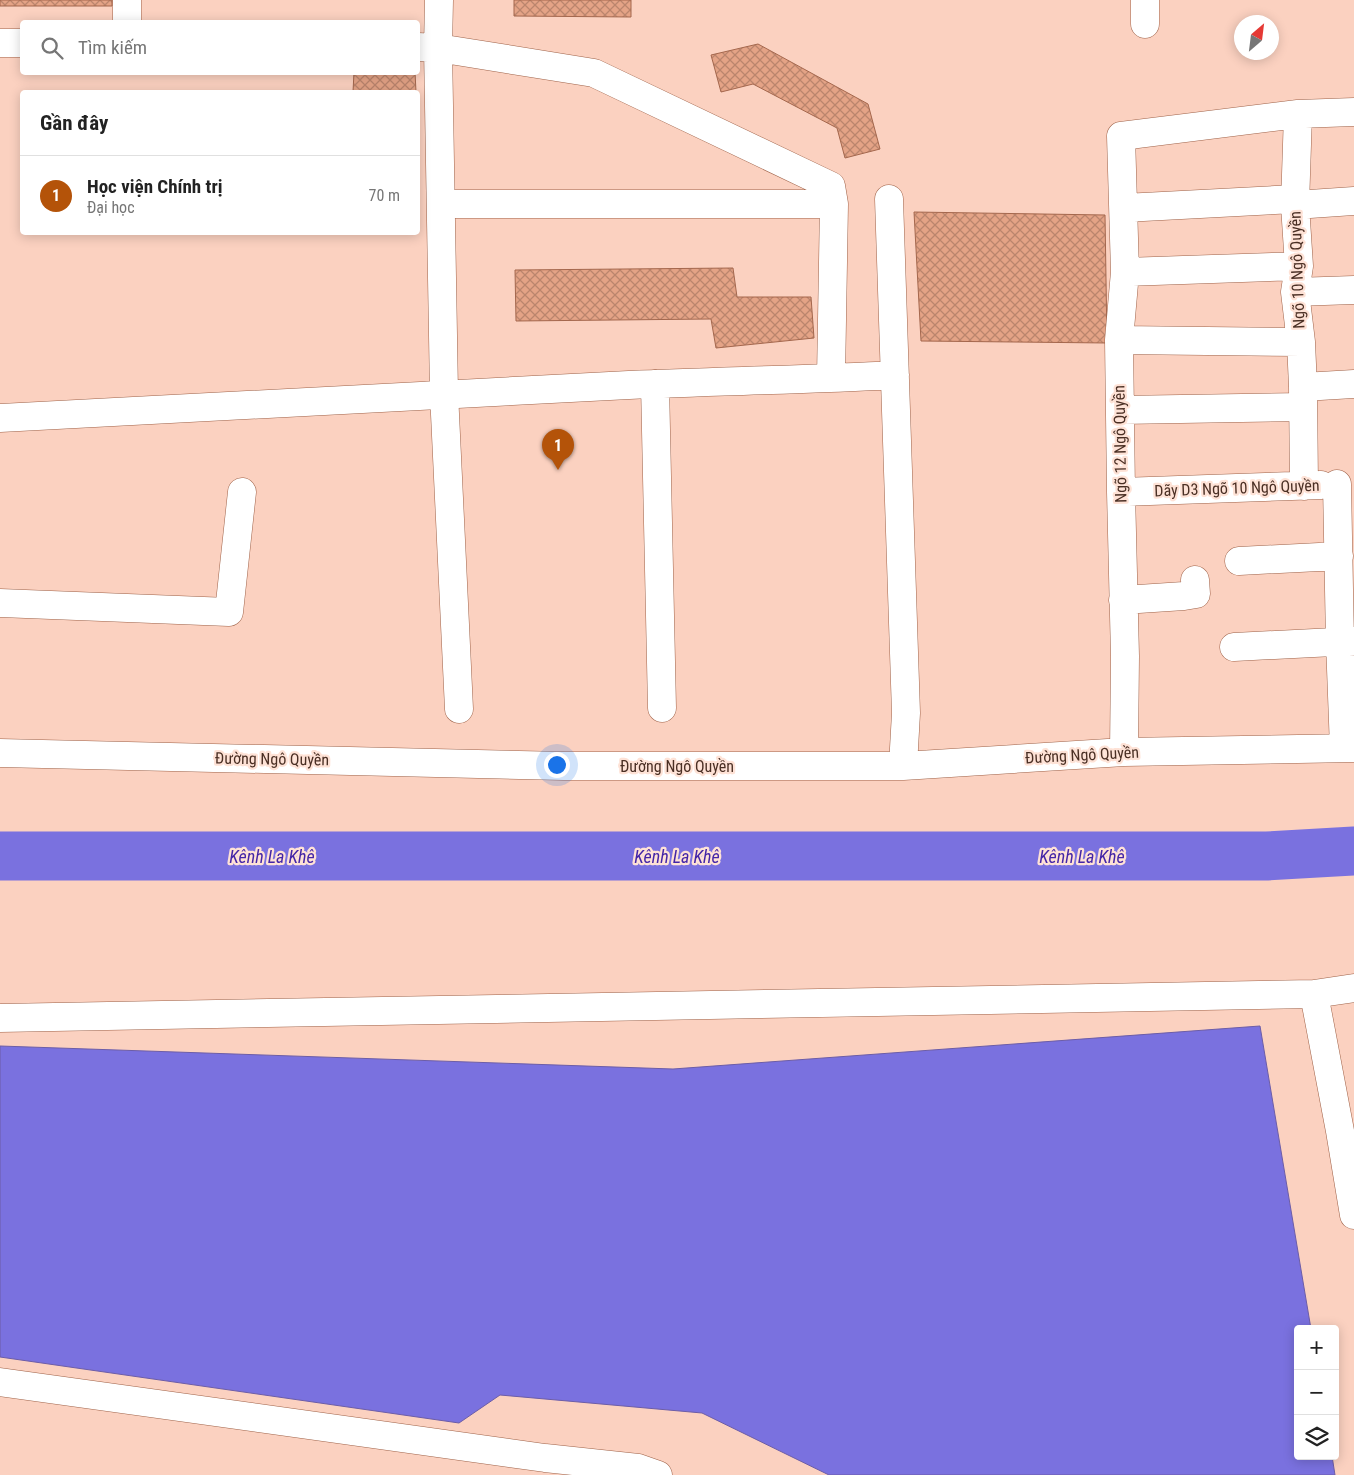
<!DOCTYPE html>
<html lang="vi">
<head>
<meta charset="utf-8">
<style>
	body { margin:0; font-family:"Roboto Condensed",sans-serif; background:#f2f2f2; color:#222 }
	.controls { position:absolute; right:15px; bottom:15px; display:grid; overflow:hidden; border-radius:5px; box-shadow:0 2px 12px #0003 }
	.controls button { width:45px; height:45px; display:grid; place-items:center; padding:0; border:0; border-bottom:1px solid #e0e0e0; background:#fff; color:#222; font:25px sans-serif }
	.compass { position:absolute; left:1234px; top:15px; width:45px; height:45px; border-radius:50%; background:#fff; box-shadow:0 2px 12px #0003; rotate:28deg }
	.you { position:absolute; left:556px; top:764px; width:18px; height:18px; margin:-12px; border:4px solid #fff; border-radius:50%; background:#1a73e8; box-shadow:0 0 0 8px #1a73e833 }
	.badge { display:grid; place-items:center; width:32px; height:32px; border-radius:50%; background:#b45309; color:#fff; font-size:16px; font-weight:700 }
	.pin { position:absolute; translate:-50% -41px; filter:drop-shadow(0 1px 2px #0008) }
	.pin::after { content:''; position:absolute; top:26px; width:18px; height:15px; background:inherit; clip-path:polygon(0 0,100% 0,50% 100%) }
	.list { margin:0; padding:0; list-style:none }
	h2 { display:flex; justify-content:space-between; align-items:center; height:65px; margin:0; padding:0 20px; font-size:21px }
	h2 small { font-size:16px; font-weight:400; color:#767676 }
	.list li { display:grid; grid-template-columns:32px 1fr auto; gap:15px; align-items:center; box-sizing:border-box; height:80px; padding:0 20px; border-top:1px solid #e0e0e0 }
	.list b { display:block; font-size:19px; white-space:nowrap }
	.list p { margin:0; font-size:16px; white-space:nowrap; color:#767676 }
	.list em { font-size:16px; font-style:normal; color:#767676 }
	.icon { flex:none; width:28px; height:28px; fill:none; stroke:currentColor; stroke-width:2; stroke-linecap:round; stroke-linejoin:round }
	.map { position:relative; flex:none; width:1354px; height:1475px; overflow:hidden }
	.search { position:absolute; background:#fff; box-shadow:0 2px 12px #0003; left:20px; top:20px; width:400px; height:55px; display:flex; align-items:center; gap:12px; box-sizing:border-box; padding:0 18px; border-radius:5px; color:#767676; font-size:19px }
	.panel { position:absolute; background:#fff; box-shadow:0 2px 12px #0003; left:20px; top:90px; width:400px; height:145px; border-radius:5px }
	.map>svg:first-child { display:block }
	.water { fill:#7a71df; stroke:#6c5da7 }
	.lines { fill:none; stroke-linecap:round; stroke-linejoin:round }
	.river { stroke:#7a71df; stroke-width:49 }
	.building { fill:url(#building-cross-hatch); stroke:#a4674d }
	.minor-casing { stroke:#9f6248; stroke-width:29 }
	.minor { stroke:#fff; stroke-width:28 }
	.labels { text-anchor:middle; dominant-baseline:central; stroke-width:4.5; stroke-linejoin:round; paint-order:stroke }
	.street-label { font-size:16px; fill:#4a2f24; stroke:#fee2d6 }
	.water-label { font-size:18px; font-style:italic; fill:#4425a7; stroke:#fee2d6 }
</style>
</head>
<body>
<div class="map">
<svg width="1354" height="1475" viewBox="0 0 1354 1475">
	<defs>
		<pattern id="building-cross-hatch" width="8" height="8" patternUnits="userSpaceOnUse" patternTransform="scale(1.25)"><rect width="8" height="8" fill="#e4a386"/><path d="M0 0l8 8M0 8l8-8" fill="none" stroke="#bb856d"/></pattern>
	</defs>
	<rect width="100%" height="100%" fill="#fbd1c0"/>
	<path class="water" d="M1260 1026 1311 1329H1298V1456H1332L1335 1475H829L702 1413 500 1395 459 1423 0 1357V1046L673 1069Z"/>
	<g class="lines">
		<path class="river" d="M0 856H1267L1354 851"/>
	</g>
	<path class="building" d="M0 0H112V6H0Z
		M514 0H631V17L514 16Z
		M758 44 868 104 880 149 845 158 837 128 753 84 721 92 711 55Z
		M354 72H415L416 92H353Z
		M914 212 1105 215 1107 343 921 341Z
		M733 268 737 297H811L814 338 716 348 711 319 516 321 515 270Z"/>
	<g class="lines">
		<g class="minor-casing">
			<path id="minor" d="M439 0 438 48 444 393 459 709
				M1145 0V24
				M127 22V0
				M0 43H22
				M418 47 438 48 594 73 831 186 834 204 831 378
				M1298 114 1295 205 1299 266 1295 292 1301 342 1303 387 1304 486
				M889 199 906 713 903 766
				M441 204H834
				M1295 205 1354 201
				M1124 208 1295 199
				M1125 272 1299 266
				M1295 292 1354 290
				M1119 340 1301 342
				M655 384 662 708
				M1303 387 1354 384
				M1120 410 1303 407
				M0 418C210 406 420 394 629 385 718 381 806 380 895 375
				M1337 484 1340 642 1344 748
				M1121 492 1321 485
				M1239 561 1339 556
				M1123 600 1184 596 1196 594 1195 580
				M0 603 229 612 242 492
				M1234 647 1354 641
				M1124 752 1125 656 1121 492 1119 340 1125 272 1121 136 1298 114 1354 112
				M0 753 564 766H903L1124 752 1354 748
				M1314 994 1340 1131 1354 1215
				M0 1018 1314 994 1354 988
				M0 1382 545 1458 638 1468 658 1475"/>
		</g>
		<use href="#minor" class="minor"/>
	</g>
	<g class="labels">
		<g class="street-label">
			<text transform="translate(1297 270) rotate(-92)">Ngõ 10 Ngô Quyền</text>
			<text transform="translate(1120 444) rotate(-91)">Ngõ 12 Ngô Quyền</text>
			<text transform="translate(1237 488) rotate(-2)">Dãy D3 Ngõ 10 Ngô Quyền</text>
			<text transform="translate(1082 755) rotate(-3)">Đường Ngô Quyền</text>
			<text transform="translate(272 759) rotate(1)">Đường Ngô Quyền</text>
			<text x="677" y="766">Đường Ngô Quyền</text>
		</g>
		<g class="water-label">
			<text x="272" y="856">Kênh La Khê</text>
			<text x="677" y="856">Kênh La Khê</text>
			<text x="1082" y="856">Kênh La Khê</text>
		</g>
	</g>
</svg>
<div class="controls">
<button>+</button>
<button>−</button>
<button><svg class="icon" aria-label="layers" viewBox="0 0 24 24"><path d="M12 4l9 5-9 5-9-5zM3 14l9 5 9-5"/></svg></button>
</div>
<svg class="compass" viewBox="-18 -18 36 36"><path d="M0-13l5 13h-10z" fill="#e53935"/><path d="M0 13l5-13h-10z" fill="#767676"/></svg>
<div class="you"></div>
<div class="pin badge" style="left:558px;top:470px">1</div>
<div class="search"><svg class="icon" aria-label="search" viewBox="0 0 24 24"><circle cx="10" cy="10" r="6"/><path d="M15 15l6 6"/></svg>Tìm kiếm</div>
<section class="panel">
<h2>Gần đây<small></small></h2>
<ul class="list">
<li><span class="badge">1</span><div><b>Học viện Chính trị</b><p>Đại học</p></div><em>70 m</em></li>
</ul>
</section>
</div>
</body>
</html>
